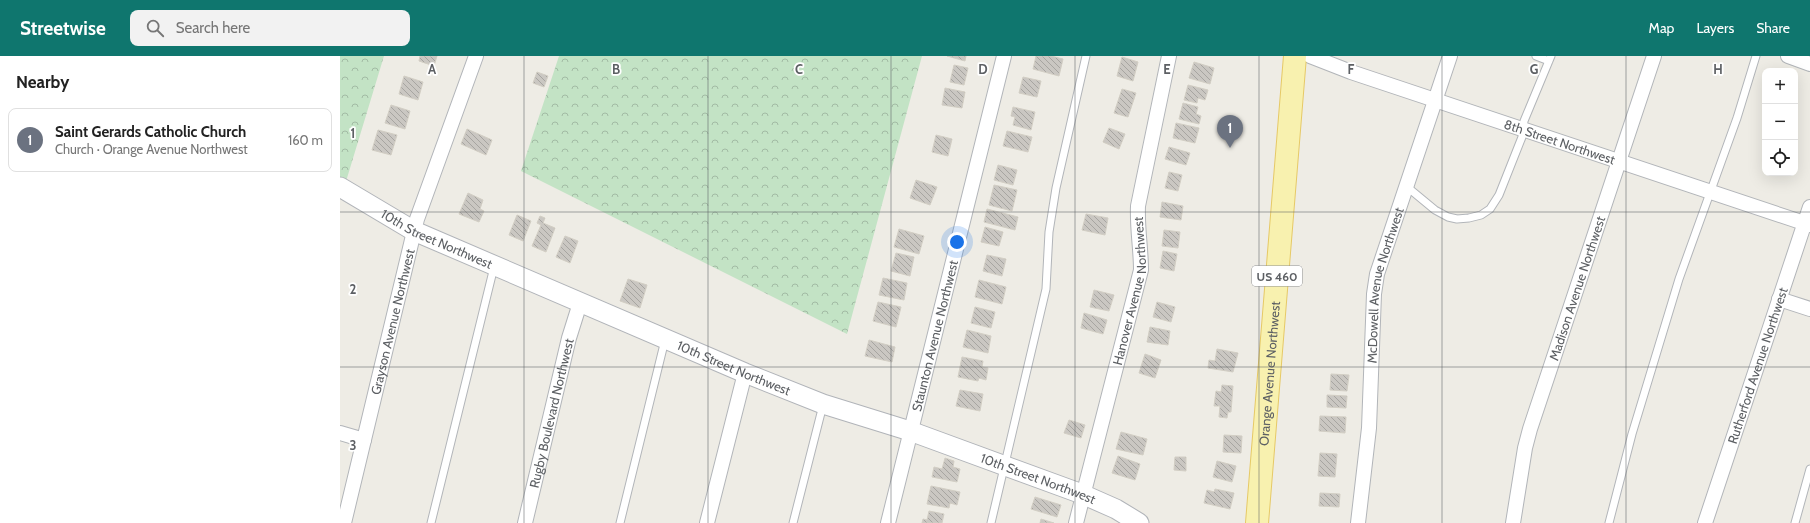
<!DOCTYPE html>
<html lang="en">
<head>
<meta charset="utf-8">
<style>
	body { margin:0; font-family:Cabin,sans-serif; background:#f2f2f2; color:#222 }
	.controls { position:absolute; right:12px; top:12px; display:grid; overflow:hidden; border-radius:8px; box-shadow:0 4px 16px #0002 }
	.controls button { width:36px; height:36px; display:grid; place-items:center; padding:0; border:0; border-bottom:1px solid #e0e0e0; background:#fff; color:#222; font:20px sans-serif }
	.you { position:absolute; left:617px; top:186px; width:14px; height:14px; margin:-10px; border:3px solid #fff; border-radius:50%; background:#1a73e8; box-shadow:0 0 0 6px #1a73e833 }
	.badge { display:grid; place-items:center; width:26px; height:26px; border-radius:50%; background:#0f766e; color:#fff; font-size:13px; font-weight:700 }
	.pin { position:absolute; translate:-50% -33px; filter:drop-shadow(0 1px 2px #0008) }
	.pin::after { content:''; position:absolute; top:21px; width:14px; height:12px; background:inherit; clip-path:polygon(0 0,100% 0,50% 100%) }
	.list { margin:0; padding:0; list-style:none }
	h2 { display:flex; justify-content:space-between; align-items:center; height:52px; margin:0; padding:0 16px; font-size:17px }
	h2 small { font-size:13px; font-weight:400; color:#767676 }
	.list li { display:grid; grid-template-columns:26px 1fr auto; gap:12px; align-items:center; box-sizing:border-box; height:64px; margin:0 8px 8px; padding:0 8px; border:1px solid #e0e0e0; border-radius:8px }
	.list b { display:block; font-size:15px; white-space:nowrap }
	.list p { margin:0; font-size:13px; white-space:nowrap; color:#767676 }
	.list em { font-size:13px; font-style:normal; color:#767676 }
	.icon { flex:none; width:22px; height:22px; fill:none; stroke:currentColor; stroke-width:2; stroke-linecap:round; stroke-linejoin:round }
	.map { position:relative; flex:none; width:1470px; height:467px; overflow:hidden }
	header { display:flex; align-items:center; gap:24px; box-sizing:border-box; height:56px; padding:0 20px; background:#0f766e; color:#fff }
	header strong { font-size:19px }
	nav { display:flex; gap:22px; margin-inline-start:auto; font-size:14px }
	.search { width:280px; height:36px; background:#f2f2f2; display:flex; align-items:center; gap:10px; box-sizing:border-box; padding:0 14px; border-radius:8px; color:#767676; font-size:15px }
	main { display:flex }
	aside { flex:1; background:#fff }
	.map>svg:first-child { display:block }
	.forest { fill:url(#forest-crowns) }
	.building { fill:url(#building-back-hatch); stroke:#d2cec4 }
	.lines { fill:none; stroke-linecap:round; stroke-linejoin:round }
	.lane-casing { stroke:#b2b5b9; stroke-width:9 }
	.street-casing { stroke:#b2b5b9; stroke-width:16 }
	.secondary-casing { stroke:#b1b4b9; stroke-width:21 }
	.primary-casing { stroke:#e6c966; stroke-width:24 }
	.lane { stroke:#fff; stroke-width:7 }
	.street { stroke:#fff; stroke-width:14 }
	.secondary { stroke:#fff; stroke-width:19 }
	.primary { stroke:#f8f1af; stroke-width:22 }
	.grid { fill:none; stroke:#5d6064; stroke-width:1; stroke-opacity:0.55 }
	.labels { text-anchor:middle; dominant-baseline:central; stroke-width:3.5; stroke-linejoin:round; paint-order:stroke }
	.shield { fill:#fff; stroke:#8e9092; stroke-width:1 }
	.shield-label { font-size:12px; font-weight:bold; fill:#5d6064 }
	.street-label { font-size:13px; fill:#5d6064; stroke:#fff }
	.grid-label { font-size:13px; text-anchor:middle; font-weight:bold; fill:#5d6064; stroke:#fff; stroke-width:3.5; stroke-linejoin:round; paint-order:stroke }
</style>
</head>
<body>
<header>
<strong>Streetwise</strong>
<div class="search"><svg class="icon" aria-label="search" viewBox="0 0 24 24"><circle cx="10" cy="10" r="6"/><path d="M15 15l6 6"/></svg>Search here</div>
<nav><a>Map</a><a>Layers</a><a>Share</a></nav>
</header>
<main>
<aside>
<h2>Nearby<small></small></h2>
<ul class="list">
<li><span class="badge" style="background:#6b7280">1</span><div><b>Saint Gerards Catholic Church</b><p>Church · Orange Avenue Northwest</p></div><em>160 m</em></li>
</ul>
</aside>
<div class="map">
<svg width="1470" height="467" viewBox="0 0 1470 467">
	<defs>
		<pattern id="forest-crowns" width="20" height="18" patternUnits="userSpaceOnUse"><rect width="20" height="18" fill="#c3e3c5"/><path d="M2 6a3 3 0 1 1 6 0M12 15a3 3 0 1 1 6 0" fill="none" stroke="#a2bba4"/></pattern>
		<pattern id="building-back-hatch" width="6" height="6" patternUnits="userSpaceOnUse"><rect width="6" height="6" fill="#cac7c2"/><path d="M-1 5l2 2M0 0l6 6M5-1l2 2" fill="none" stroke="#a7a5a1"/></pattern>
	</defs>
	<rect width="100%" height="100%" fill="#eeece5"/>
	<path class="forest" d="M0 0H44L4 132 0 131Z
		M219 0H582L507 278 181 115Z"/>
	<path class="building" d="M80 0H97L94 10 79 5Z
		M607 0H626L625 5Z
		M696 0H711L723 3 719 20 693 13Z
		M782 1 798 6 793 25 777 20Z
		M854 6 874 12 870 28 849 22Z
		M614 9 628 12 624 29 610 26Z
		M197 16 208 20 204 31 193 27Z
		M64 20 83 26 78 44 59 38Z
		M683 21 701 25 697 41 679 37Z
		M848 29 868 34 865 44 858 42 857 47 844 44Z
		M605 32 625 36 622 52 602 49Z
		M782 33 796 37 788 61 774 57Z
		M843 47 858 51 856 58 861 60 859 68 839 63Z
		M51 49 70 55 65 73 45 67Z
		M673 51 695 56 691 74 673 69 675 61 671 60Z
		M836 67 859 72 855 87 833 82Z
		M769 72 785 78 779 93 763 86Z
		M127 73 152 84 146 99 121 88Z
		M38 74 57 79 51 99 32 94Z
		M667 75 692 81 688 96 663 90Z
		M596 79 612 83 608 100 592 96Z
		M829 91 850 97 846 109 825 103Z
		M658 109 677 114 673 129 654 124Z
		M829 116 842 119 838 135 825 132Z
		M576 124 597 131 590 149 570 142Z
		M654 129 677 134 672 155 649 149Z
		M128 137 143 144 140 153 144 155 139 166 119 158Z
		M822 146 843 150 841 164 820 161Z
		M647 153 678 161 675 174 644 166Z
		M746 158 768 162 765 179 742 174Z
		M177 159 191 165 183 185 169 179Z
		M200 160 205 162 203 167 215 172 206 196 192 190 201 169 197 167Z
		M645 171 663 176 659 190 641 186Z
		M559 173 584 180 579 198 554 191Z
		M824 174 840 176 838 192 822 190Z
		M225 180 238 185 230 207 216 201Z
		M823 195 837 198 834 215 820 212Z
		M556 197 574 201 570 220 551 215Z
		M647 199 666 203 662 220 643 215Z
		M543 222 567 227 564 244 539 239Z
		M288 223 307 229 300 252 280 245Z
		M639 224 666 231 662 248 635 241Z
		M754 234 774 239 769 255 750 251Z
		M538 246 561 251 556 271 533 265Z
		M817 246 835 251 831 266 813 261Z
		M635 251 655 256 651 272 631 267Z
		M744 257 767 264 763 278 741 272Z
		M810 271 830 275 828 289 807 286Z
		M627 274 651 280 648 297 623 291Z
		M529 284 555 291 552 306 525 300Z
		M877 293 898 297 893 316 868 312 869 304 875 305Z
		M805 298 821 304 815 322 799 317Z
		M622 301 643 305 642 311 648 312 646 324 639 322 638 325 618 321Z
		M991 318 1009 319 1007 335 990 334Z
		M882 329 893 330 891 356H888L887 362 879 361 880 350H874L876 335 881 336Z
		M620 334 643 338 640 355 616 350Z
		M987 339 1007 340 1006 352 987 351Z
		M980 360 1006 361 1005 377 979 375Z
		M729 364 745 369 741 382 724 377Z
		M781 376 807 383 803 399 776 393Z
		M884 379 902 380 901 397 883 396Z
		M980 397 997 398 995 421 978 420Z
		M778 400 800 408 795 424 772 417Z
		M835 401H846V415L834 414Z
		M605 402 614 405 613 411 620 413 617 426 592 421 594 411 602 413Z
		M877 405 896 410 892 426 873 421Z
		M591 430 620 436 617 449 610 447 609 452 587 448Z
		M875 433 894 437 890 453 864 447 867 434 874 436Z
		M980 437 1000 438 999 451 979 450Z
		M695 441 721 449 717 461 691 453Z
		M589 455 604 458 602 467H582L583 463 587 464Z
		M701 463 714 467H700Z"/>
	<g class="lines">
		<g class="lane-casing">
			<path id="lane" d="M1196 0 1209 5
				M1066 130 1095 154 1108 161 1117 163 1129 162 1141 159 1150 153 1159 139 1182 81 1184 65 1211 0
				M91 467 154 211
				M280 467 325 284
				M453 467 483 349
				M651 467 706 233 709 176 716 132 746 0
				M1269 467 1292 378 1339 223 1397 62 1416 0
				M1455 467 1470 413"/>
		</g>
		<g class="street-casing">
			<g id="street">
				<path id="s1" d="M970 0 1011 16 1470 169"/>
				<path d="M1448 0 1470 8"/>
				<path d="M1439 243 1470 253"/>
				<path d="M0 377 24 384"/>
				<path id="s2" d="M4 467 77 163 136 0"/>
				<path id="s3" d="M185 467 229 282 240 247"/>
				<path d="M367 467 405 317"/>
				<path id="s4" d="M548 467 664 0"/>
				<path id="s5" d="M736 467 801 214C801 193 797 172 798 150L829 0"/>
				<path id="s6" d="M1018 467 1029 372 1034 238 1037 218 1110 0"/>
				<path id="s7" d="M1173 467 1185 392 1190 373 1314 0"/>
				<path id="s8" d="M1365 467 1470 151"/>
			</g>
		</g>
		<g class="secondary-casing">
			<g id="secondary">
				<path id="s9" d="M0 131 74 175 405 317 483 348 570 375 742 438 776 453 799 467"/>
			</g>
		</g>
		<g class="primary-casing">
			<g id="primary">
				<path id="s10" d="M917 467 955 0"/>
			</g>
		</g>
		<use href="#lane" class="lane"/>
		<use href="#street" class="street"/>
		<use href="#secondary" class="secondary"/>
		<use href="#primary" class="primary"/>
	</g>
	<path class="grid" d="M184 0V467M368 0V467M551 0V467M735 0V467M919 0V467M1102 0V467M1286 0V467M0 156H1470M0 311H1470"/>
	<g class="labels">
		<rect class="shield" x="912" y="210" width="50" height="20" rx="3"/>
		<g class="shield-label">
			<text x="937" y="220">US 460</text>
		</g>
		<g class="street-label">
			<text stroke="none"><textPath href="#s1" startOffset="264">8th Street Northwest</textPath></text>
			<text stroke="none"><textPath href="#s9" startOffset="110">10th Street Northwest</textPath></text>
			<text stroke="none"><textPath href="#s6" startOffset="240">McDowell Avenue Northwest</textPath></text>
			<text stroke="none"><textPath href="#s7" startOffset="244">Madison Avenue Northwest</textPath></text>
			<text stroke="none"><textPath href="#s5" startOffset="239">Hanover Avenue Northwest</textPath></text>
			<text stroke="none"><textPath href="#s2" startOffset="207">Grayson Avenue Northwest</textPath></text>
			<text stroke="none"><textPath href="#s4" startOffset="193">Staunton Avenue Northwest</textPath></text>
			<text stroke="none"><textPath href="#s8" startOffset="166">Rutherford Avenue Northwest</textPath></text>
			<text stroke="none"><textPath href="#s9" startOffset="434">10th Street Northwest</textPath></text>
			<text stroke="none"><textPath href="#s10" startOffset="150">Orange Avenue Northwest</textPath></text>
			<text stroke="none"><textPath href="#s3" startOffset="113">Rugby Boulevard Northwest</textPath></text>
			<text stroke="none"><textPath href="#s9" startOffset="758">10th Street Northwest</textPath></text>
		</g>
	</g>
	<g class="grid-label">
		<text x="92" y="18">A</text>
		<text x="276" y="18">B</text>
		<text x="459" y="18">C</text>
		<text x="643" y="18">D</text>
		<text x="827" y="18">E</text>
		<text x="1011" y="18">F</text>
		<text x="1194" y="18">G</text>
		<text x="1378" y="18">H</text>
		<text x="13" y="82">1</text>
		<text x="13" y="238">2</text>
		<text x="13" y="394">3</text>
	</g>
</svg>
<div class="controls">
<button>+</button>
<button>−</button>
<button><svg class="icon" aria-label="locate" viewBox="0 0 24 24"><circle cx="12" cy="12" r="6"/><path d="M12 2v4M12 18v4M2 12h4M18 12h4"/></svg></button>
</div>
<div class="you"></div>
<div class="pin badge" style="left:890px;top:92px;background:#6b7280">1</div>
</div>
</main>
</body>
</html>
